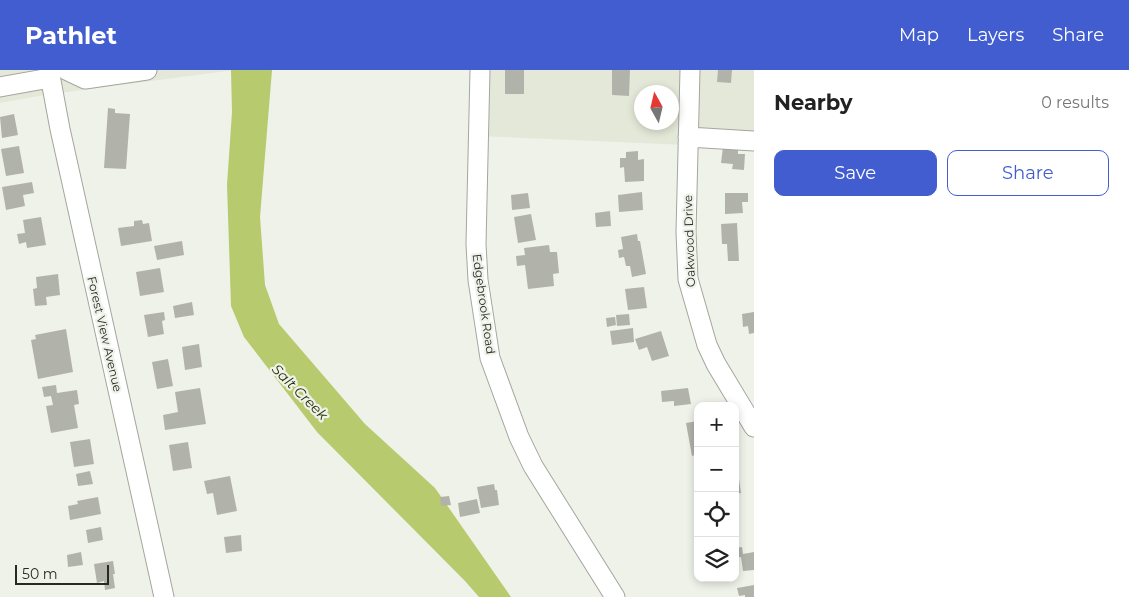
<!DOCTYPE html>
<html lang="en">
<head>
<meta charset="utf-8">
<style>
	body { margin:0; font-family:Montserrat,sans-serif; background:#f6f6f6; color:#222 }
	.controls { position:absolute; right:15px; bottom:15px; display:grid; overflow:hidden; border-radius:10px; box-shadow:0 2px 8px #0003 }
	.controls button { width:45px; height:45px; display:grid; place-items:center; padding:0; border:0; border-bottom:1px solid #e0e0e0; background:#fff; color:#222; font:25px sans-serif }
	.compass { position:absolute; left:634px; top:15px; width:45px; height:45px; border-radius:50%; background:#fff; box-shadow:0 2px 8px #0003; rotate:352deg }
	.scale { position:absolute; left:15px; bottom:12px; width:94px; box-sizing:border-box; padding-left:5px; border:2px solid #282926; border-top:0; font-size:14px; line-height:18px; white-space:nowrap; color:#282926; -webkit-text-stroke:4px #eff2e9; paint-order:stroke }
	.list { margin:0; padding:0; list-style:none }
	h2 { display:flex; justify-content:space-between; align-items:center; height:65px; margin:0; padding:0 20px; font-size:21px }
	h2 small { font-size:16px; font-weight:400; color:#767676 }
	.actions { display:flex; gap:10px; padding:15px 20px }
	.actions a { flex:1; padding:11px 0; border:1px solid #415dd0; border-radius:10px; text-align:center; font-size:18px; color:#415dd0 }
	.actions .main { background:#415dd0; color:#fff }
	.icon { flex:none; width:28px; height:28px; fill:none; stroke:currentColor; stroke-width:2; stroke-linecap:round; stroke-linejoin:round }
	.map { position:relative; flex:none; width:754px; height:527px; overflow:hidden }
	header { display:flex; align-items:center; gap:30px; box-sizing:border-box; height:70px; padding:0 25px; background:#415dd0; color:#fff }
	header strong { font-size:24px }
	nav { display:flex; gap:28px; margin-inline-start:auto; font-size:18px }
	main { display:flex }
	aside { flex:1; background:#fff }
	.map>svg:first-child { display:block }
	.built { fill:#e4e8d8; fill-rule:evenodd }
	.water { fill:#b7ca6d }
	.building { fill:#b1b3ab }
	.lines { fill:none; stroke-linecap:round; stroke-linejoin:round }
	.minor-casing { stroke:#a4a69e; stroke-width:21 }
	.minor { stroke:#fff; stroke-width:19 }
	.labels { text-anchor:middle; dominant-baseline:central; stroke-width:4.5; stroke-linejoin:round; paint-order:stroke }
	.street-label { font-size:12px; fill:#282926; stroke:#eff2e9 }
	.water-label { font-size:14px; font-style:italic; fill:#2a3109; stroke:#eff2e9 }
</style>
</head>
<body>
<header>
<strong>Pathlet</strong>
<nav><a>Map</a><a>Layers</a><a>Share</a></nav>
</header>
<main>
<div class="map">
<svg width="754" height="527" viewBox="0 0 754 527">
	<rect width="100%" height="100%" fill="#eff2e9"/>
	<path class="built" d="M0 0H235L44 25 0 33Z
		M483 0H687L685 75 481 66ZM642 22H672V52H642Z
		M692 0H754V67L691 64Z"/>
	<path class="water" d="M231 0H272L260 147 265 215 279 254 365 354 435 418 511 527H479L465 511 317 362 244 267 231 236 227 115 232 42Z"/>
	<path class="building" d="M505 0H524V24H505Z
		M612 0H630L629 26 612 25Z
		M718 0H732L731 13 717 12Z
		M108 38 115 39V43L130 44 126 99 104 98Z
		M14 44 18 65 2 68 0 47Z
		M19 76 24 103 6 106 1 79Z
		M723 77 738 78V84H745L744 100 732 99 733 94 721 93Z
		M638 81V90L644 89V111L625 112 624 97 620 98V88H626V82Z
		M32 112 34 123 23 125 25 136 6 140 2 117Z
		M642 122 643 140 619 142 618 125Z
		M528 123 530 138 512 140 511 125Z
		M725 123H748V132H742L743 143 725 144Z
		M610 141 611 156 596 157 595 143Z
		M531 144 536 170 518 173 514 147Z
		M41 147 46 175 27 178 26 172 19 174 17 164 25 163 23 150Z
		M142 150 143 154 149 153 152 171 121 176 118 158 134 156V151Z
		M737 153 739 191H728L727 174H722L721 154Z
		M637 164 638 171H640L646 204 632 207 630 196H626L624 187 619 188 618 180 623 179 621 167Z
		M182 171 184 185 157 190 154 176Z
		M549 175 550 182H557L559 203 553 204 554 216 528 219 525 195 517 196 516 186 525 185 524 178Z
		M160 198 164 222 140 226 136 202Z
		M58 204 60 225 46 227 47 235 35 236 33 219 37 218 36 207Z
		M644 217 647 238 628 240 625 219Z
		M192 232 194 245 175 248 173 236Z
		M164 242 165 250 162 251 164 264 148 267 144 245Z
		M754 242V263L749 264 748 256 743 257 742 244Z
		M629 244 630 255 617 256 616 245Z
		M615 247 616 255 607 257 606 248Z
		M633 258 634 272 612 275 610 261Z
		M66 259 73 302 38 309 31 270 36 269 35 265Z
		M661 261 669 286 652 291 647 277 639 280 635 269Z
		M199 274 202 297 185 300 182 277Z
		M168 289 173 316 157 319 152 292Z
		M56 315 57 323 77 320 79 334 74 335 78 358 51 363 46 336 53 335 51 326 44 327 42 317Z
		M200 318 206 354 165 360 163 345 178 342 175 322Z
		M688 318 691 334 674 336V331L662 332 661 321Z
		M698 351V384L692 386 686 353Z
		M90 369 94 394 74 397 70 372Z
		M188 372 192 398 173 401 169 375Z
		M90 401 93 414 78 416 76 404Z
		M738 402 741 423 735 424V403Z
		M230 406 237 441 217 445 213 423 207 424 204 411Z
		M494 414 495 420H497L499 435 481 438 477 417Z
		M449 426 451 435 441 436 440 427Z
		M98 427 101 444 70 450 68 436 78 434 77 431Z
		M477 429 480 443 460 447 458 433Z
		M101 457 103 470 88 473 86 460Z
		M241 465 242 481 226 483 224 467Z
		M742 477 743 484 754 482V500L743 501 741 487 735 488V478Z
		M81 482 83 495 68 497 67 485Z
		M113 491 115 504H113L115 518 105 520 104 511 97 513 94 494Z
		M754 515V527H745V525L739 526 737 518Z"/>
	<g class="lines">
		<g class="minor-casing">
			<path id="minor" d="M49 0 60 59 164 527
				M66 0 85 9 147 0
				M480 0 476 174 478 210 490 288 519 367 533 396 615 527
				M690 0 686 162 688 209 707 275 716 294 754 357
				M0 17 50 8
				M688 67 754 71"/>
		</g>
		<use href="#minor" class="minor"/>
	</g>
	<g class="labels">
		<g class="street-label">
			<text transform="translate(689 171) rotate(-92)">Oakwood Drive</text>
			<text transform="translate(484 234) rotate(82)">Edgebrook Road</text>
			<text transform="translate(105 264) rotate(77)">Forest View Avenue</text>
		</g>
		<g class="water-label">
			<text transform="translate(300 322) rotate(45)">Salt Creek</text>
		</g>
	</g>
</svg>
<div class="controls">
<button>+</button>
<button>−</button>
<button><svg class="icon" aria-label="locate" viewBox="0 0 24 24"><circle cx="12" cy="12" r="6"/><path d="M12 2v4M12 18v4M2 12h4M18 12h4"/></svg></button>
<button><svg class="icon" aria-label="layers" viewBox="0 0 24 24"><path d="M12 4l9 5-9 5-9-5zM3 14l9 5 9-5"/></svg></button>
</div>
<svg class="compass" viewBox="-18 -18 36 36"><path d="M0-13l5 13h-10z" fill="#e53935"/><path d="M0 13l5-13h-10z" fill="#767676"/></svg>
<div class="scale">50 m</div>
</div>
<aside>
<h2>Nearby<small>0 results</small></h2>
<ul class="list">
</ul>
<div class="actions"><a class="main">Save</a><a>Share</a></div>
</aside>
</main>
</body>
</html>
